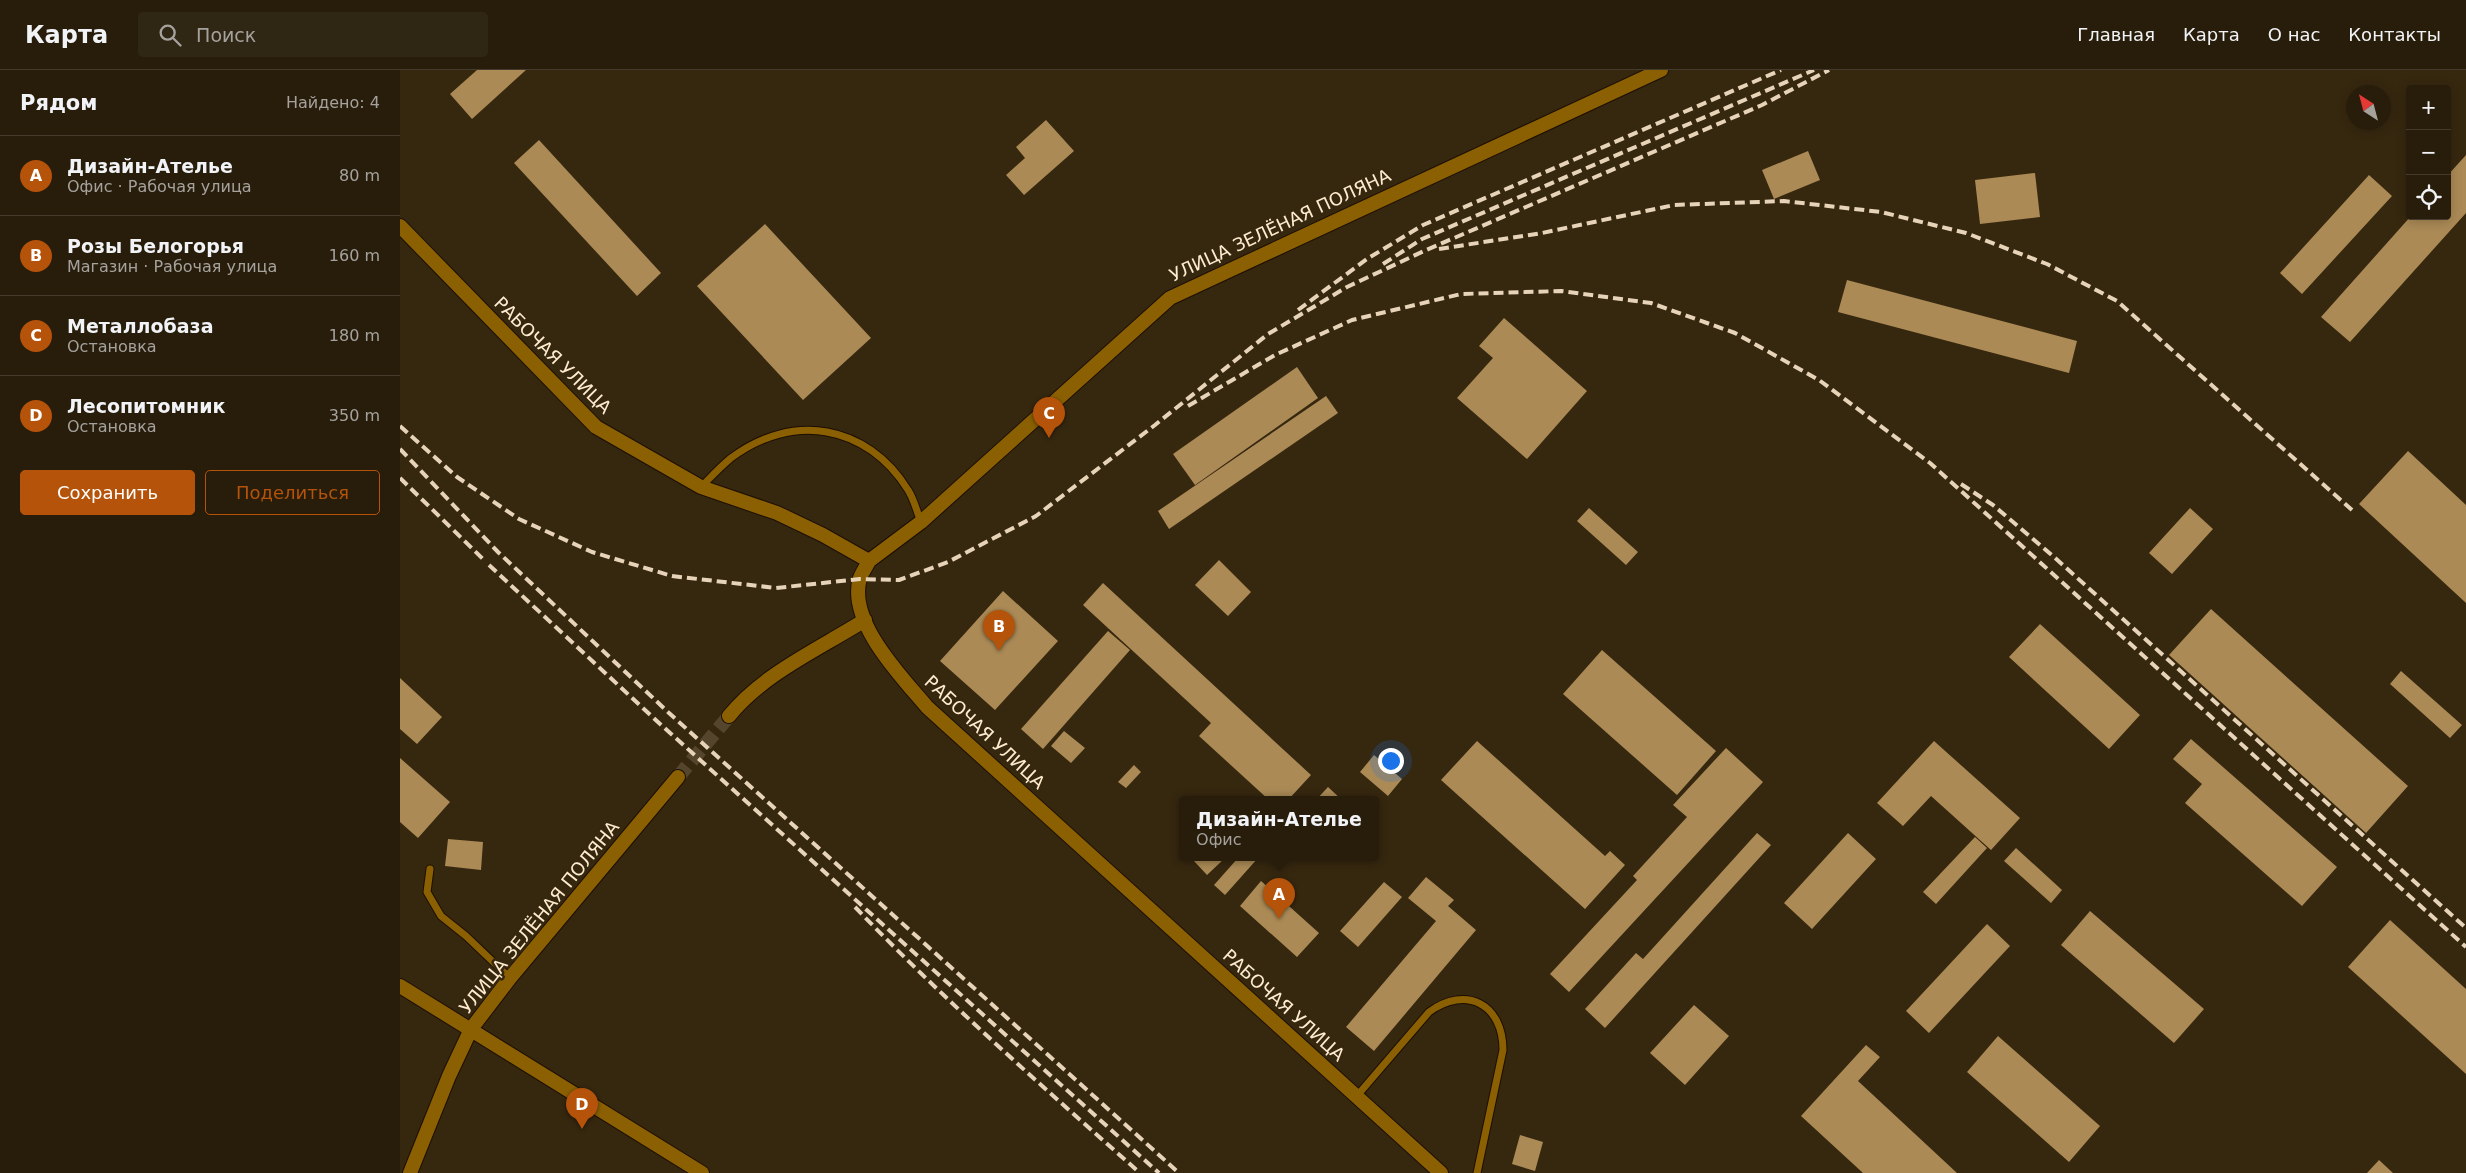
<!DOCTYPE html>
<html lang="ru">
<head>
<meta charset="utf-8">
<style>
	body { margin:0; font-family:"DejaVu Sans",sans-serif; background:#302614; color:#f1f3f6 }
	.controls { position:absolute; right:15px; top:15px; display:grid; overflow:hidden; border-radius:5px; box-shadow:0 2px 12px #0003 }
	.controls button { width:45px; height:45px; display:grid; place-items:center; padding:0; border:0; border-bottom:1px solid #443b2c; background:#281d0b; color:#f1f3f6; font:25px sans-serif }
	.compass { position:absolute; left:1946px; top:15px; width:45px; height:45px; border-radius:50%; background:#281d0b; box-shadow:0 2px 12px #0003; rotate:324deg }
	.you { position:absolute; left:990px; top:690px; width:18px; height:18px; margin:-12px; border:4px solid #fff; border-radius:50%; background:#1a73e8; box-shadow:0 0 0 8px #1a73e833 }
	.badge { display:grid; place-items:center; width:32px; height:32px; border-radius:50%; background:#b45309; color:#fff; font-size:16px; font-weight:700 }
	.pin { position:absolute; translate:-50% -41px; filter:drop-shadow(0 1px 2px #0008) }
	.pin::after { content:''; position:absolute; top:26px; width:18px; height:15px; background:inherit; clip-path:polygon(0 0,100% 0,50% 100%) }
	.popup { position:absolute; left:779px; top:726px; width:200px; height:65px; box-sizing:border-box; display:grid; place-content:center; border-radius:5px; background:#281d0b; filter:drop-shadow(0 1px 4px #0005); font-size:16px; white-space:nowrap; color:#a5a29d }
	.popup b { font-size:19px; color:#f1f3f6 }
	.popup::after { content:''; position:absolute; left:50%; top:100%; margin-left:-10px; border:10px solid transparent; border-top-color:#281d0b }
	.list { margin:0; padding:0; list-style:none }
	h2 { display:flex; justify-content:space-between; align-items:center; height:65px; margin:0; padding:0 20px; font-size:21px }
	h2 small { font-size:16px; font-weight:400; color:#a5a29d }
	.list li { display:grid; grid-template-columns:32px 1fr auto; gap:15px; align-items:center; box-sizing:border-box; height:80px; padding:0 20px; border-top:1px solid #443b2c }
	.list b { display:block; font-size:19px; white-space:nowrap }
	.list p { margin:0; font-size:16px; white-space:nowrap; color:#a5a29d }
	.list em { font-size:16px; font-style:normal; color:#a5a29d }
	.actions { display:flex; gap:10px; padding:15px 20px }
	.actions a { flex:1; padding:11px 0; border:1px solid #b45309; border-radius:5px; text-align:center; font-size:18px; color:#b45309 }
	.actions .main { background:#b45309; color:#fff }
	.icon { flex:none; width:28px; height:28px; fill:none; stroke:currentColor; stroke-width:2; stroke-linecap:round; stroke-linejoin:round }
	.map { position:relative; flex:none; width:2066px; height:1103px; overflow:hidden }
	header { display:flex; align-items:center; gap:30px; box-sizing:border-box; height:70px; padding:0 25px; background:#281d0b; border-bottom:1px solid #443b2c }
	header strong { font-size:24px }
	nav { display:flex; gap:28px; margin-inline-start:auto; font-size:18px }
	.search { width:350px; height:45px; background:#302614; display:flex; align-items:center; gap:12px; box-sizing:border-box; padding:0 18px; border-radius:5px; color:#a5a29d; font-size:19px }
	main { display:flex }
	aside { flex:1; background:#281d0b }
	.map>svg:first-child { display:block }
	.building { fill:#ab8a56 }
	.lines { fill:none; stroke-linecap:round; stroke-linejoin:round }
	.minor-tunnel { stroke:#54452c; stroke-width:14; stroke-dasharray:14 7; stroke-linecap:butt }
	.service-casing { stroke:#1d0f00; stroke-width:9 }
	.minor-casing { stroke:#1d0f00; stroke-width:16 }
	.service { stroke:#8b6003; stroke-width:7 }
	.minor { stroke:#8b6003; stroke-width:14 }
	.rail { stroke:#e7d4b8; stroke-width:4; stroke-dasharray:10 5; stroke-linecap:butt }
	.labels { text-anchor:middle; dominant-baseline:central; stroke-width:5; stroke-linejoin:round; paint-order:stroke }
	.street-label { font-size:18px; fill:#ffeccf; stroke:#36270f }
</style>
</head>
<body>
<header>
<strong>Карта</strong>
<div class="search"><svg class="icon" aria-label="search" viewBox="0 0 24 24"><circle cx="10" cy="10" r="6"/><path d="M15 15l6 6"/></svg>Поиск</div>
<nav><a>Главная</a><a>Карта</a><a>О нас</a><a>Контакты</a></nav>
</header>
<main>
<aside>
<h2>Рядом<small>Найдено: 4</small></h2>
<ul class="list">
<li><span class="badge">A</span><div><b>Дизайн-Ателье</b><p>Офис · Рабочая улица</p></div><em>80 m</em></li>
<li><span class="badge">B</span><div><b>Розы Белогорья</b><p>Магазин · Рабочая улица</p></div><em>160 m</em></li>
<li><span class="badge">C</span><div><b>Металлобаза</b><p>Остановка</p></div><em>180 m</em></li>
<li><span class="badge">D</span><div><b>Лесопитомник</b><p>Остановка</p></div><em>350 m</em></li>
</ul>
<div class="actions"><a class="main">Сохранить</a><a>Поделиться</a></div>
</aside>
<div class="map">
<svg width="2066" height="1103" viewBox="0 0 2066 1103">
	<rect width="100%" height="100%" fill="#36270f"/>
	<path class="building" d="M77 0H126L72 49 50 24Z
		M646 50 674 81 624 125 606 105 625 88 616 77Z
		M139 70 261 203 237 226 114 93Z
		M1408 81 1420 110 1374 129 1362 100Z
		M2066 85V143L1950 272 1921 247 2011 146H2047V106Z
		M1635 103 1640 147 1580 154 1575 110Z
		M1969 105 1992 126 1902 224 1880 203Z
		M365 154 471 268 403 330 297 216Z
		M1447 210 1677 271 1669 303 1438 242Z
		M1104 248 1187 321 1127 389 1057 328 1093 288 1079 276Z
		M897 297 918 328 795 415 773 384Z
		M926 326 938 343 769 459 758 441Z
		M2008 381 2066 435V533L1959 434Z
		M1189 438 1238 482 1226 495 1177 451Z
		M1790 438 1813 459 1772 504 1749 483Z
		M819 490 851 522 828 546 795 515Z
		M703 513 911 705 888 730H869L799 666 811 653 683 535Z
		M603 521 658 571 595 640 540 591Z
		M1811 539 2008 716 1966 763 1769 585Z
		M1640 554 1740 645 1709 679 1609 587Z
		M708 561 730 580 643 679 621 659Z
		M1202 580 1316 681 1277 725 1163 624Z
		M2001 601 2062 655 2050 668 1990 614Z
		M0 608 42 647 17 674 0 659Z
		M664 661 685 678 671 693 651 676Z
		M1791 669 1937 797 1902 836 1785 733 1802 714 1773 689Z
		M1077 671 1205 786 1210 781 1225 795 1185 839 1041 710Z
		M1534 671 1620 748 1591 780 1531 726 1503 756 1477 733Z
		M1326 678 1363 712 1169 922 1150 904 1237 810 1233 806 1287 747 1273 735Z
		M974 685 1002 709 988 726 960 702Z
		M0 688 50 732 18 768 0 752Z
		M734 695 741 702 726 718 718 712Z
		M928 717 942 730H916Z
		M1357 763 1371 775 1205 958 1185 939 1236 883 1243 889Z
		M1448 763 1476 789 1412 859 1384 833Z
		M1575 767 1587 778 1536 834 1523 822Z
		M48 769 83 772 81 800 45 796Z
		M1616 778 1662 820 1651 833 1604 791Z
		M798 788H825L807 805 794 791Z
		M838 788H858L825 825 814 815Z
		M1026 807 1054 830 1048 836 1076 860 974 981 946 957 1036 851 1008 828Z
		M861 811 919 863 897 887 840 836Z
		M984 812 1002 827 958 877 940 861Z
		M1690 841 1804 939 1774 973 1661 875Z
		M1990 850 2066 919V1004L1948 897Z
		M1587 854 1610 876 1529 963 1506 941Z
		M1294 935 1329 966 1285 1015 1250 983Z
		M1598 966 1700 1056 1669 1092 1567 1002Z
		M1466 975 1480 987 1458 1011 1557 1103H1463L1401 1046Z
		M1120 1065 1143 1072 1135 1101 1112 1094Z
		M1979 1090 1993 1103H1967Z"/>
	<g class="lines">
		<path class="minor-tunnel" d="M278 707 329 646"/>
		<g class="service-casing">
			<path id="service" d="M301 417C310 408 320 397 331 388 392 342 467 354 508 420 514 429 517 442 521 452
				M30 799 27 822 41 846 66 866 110 908
				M956 1027 1029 942C1066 915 1103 934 1103 980L1077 1103"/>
		</g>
		<g class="minor-casing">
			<path id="minor" d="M0 156 196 357 301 417 377 443 423 465 469 491C466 497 462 503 460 508 447 552 502 607 527 637L1041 1103
				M469 491 521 452 770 228 1261 0
				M329 646C364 603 419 579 465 550
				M0 916 302 1103
				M10 1103 49 1006 71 959 110 908 278 707"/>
		</g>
		<use href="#service" class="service"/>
		<use href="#minor" class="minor"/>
		<path class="rail" d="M1039 179 1142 163 1274 135 1384 131 1481 142 1566 163 1647 194 1717 231 1952 440
			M983 194 1022 169 1414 0
			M898 240 967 189 1023 155 1381 0
			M788 336 875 285 952 250 1061 224 1161 221 1251 233 1335 263 1419 310 1530 393 2066 877
			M0 356 57 407 119 449 192 482 272 506 376 518 460 509 499 510 548 492 636 446 755 355 868 264 947 217 1024 181 1362 35 1429 0
			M0 379 98 482 269 643 779 1103
			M0 408 83 489
			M1561 414 1593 435 1654 487 2066 858
			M89 495 259 653 759 1103
			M455 837C545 931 643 1017 740 1103"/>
	</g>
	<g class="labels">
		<g class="street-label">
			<text transform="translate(880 155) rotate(-25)">УЛИЦА ЗЕЛЁНАЯ ПОЛЯНА</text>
			<text transform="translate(153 285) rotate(45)">РАБОЧАЯ УЛИЦА</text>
			<text transform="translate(585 662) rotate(43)">РАБОЧАЯ УЛИЦА</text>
			<text transform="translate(139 847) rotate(-51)">УЛИЦА ЗЕЛЁНАЯ ПОЛЯНА</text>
			<text transform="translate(884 935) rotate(42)">РАБОЧАЯ УЛИЦА</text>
		</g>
	</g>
</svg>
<div class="controls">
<button>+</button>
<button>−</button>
<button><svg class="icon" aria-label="locate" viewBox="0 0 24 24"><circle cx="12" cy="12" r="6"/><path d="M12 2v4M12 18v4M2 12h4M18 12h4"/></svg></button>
</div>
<svg class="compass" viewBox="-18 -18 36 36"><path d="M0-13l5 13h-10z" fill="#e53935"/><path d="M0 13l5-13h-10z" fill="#a5a29d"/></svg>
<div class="you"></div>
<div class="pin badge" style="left:879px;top:849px">A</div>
<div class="popup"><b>Дизайн-Ателье</b>Офис</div>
<div class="pin badge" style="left:599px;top:581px">B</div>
<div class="pin badge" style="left:649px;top:368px">C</div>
<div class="pin badge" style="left:182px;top:1059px">D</div>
</div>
</main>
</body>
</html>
